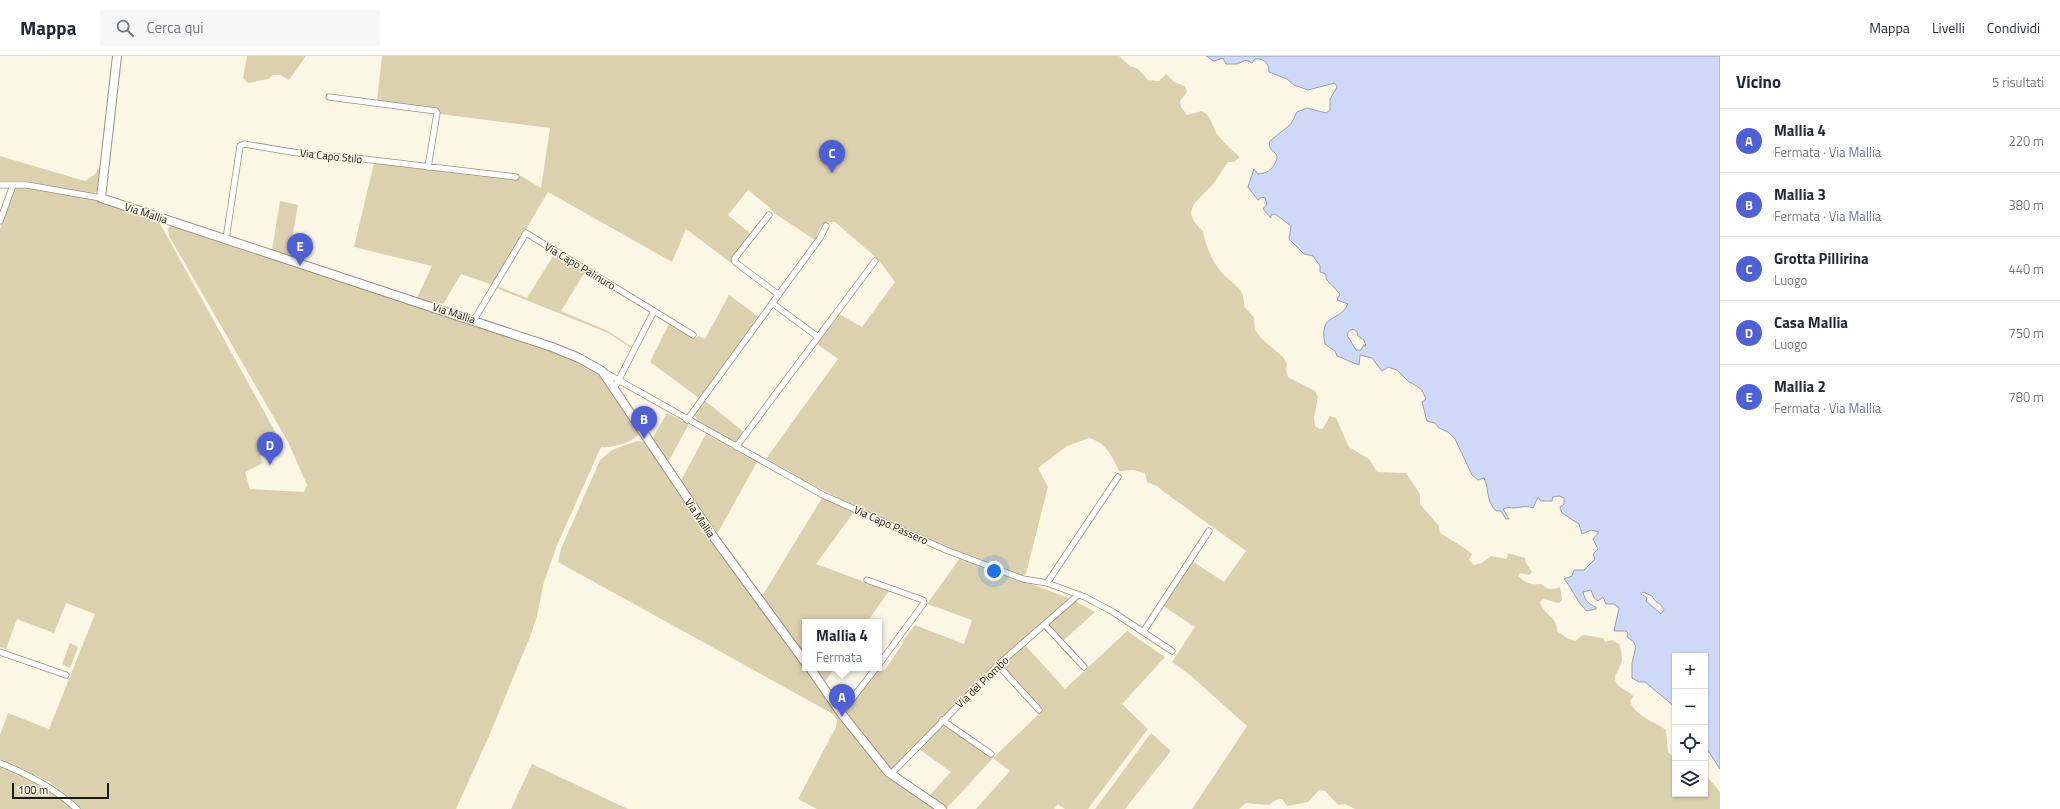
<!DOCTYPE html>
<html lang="it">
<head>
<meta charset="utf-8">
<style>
	body { margin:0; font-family:"Titillium Web",sans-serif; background:#f6f6f7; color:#1f2937 }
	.controls { position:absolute; right:12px; bottom:12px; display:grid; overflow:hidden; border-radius:0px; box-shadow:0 1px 3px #0004 }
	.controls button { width:36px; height:36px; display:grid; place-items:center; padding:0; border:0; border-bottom:1px solid #e0e1e3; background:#fff; color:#1f2937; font:20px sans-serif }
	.scale { position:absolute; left:12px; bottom:10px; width:97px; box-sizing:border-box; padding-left:4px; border:2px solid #1c1a14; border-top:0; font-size:11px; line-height:14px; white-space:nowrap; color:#1c1a14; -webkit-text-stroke:3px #fcf6e5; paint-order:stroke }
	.you { position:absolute; left:994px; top:515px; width:14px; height:14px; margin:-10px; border:3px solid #fff; border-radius:50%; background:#1a73e8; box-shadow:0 0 0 6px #1a73e833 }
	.badge { display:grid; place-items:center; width:26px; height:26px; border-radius:50%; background:#4f60d6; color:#fff; font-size:13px; font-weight:700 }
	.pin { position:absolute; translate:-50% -33px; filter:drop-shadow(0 1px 2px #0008) }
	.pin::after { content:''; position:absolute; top:21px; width:14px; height:12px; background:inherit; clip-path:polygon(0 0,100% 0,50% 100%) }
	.popup { position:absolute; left:802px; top:563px; width:80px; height:52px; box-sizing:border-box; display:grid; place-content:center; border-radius:0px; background:#fff; filter:drop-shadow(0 1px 3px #0005); font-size:13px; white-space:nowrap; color:#747a83 }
	.popup b { font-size:15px; color:#1f2937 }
	.popup::after { content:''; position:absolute; left:50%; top:100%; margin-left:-8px; border:8px solid transparent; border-top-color:#fff }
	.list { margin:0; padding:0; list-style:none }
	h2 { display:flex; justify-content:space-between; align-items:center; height:52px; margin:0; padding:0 16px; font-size:17px }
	h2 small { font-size:13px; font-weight:400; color:#747a83 }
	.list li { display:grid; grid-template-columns:26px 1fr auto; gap:12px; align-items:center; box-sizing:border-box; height:64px; padding:0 16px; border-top:1px solid #e0e1e3 }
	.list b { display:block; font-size:15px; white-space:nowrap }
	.list p { margin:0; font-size:13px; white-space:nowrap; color:#747a83 }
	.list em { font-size:13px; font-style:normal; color:#747a83 }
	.icon { flex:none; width:22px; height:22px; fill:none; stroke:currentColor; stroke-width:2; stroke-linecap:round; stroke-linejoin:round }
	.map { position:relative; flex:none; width:1720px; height:753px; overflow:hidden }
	header { display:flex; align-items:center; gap:24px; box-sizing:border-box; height:56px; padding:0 20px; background:#fff; border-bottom:1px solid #e0e1e3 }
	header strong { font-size:19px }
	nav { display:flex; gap:22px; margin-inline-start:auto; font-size:14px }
	.search { width:280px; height:36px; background:#f6f6f7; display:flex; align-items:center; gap:10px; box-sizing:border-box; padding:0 14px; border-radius:0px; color:#747a83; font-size:15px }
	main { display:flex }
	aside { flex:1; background:#fff }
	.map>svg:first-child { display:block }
	.green { fill:#dcd1af }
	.water { fill:#ced8f7; stroke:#999fb3; fill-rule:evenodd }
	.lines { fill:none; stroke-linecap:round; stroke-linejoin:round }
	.street-casing { stroke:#969181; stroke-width:7 }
	.secondary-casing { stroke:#969181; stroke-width:10 }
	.street { stroke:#fff; stroke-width:5.5 }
	.secondary { stroke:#fff; stroke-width:8 }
	.labels { text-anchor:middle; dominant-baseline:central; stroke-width:3; stroke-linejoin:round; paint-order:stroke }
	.street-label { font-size:11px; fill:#1c1a14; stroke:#fcf6e5 }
</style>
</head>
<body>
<header>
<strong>Mappa</strong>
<div class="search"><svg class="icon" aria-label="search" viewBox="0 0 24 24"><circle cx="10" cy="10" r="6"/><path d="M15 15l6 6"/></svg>Cerca qui</div>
<nav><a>Mappa</a><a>Livelli</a><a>Condividi</a></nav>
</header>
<main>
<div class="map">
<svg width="1720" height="753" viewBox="0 0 1720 753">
	<rect width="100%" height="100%" fill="#fcf6e5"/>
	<path class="green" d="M247 0H306L289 24 280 19H273L268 23 248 27 243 22Z
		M382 0H1119L1130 10 1138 13 1148 24 1159 25 1166 18 1174 26 1185 30 1187 36 1180 45 1181 51 1187 59 1202 55C1211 60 1210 64 1214 72 1217 81 1232 94 1240 101L1234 106H1228C1223 112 1218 123 1212 129 1197 146 1179 154 1203 175 1205 188 1211 203 1219 213 1228 227 1246 230 1244 250L1254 262 1255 274 1262 283 1283 301 1287 308 1286 313 1288 321 1315 335 1318 341 1314 362 1315 370 1320 373 1323 372 1330 360 1336 362 1349 391 1369 403 1377 416 1406 417 1420 438V448L1439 470 1440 477C1445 480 1470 495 1472 498L1469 504 1474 509 1482 507 1491 500 1507 503 1508 497 1525 502 1526 507 1532 516 1529 519 1520 517 1518 520C1526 527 1531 529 1541 528 1548 534 1552 534 1560 531L1562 544 1559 547 1543 543 1540 546C1543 559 1558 561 1557 575L1567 582 1575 585 1583 579 1603 582 1605 586 1612 584 1619 588C1621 593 1622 599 1622 604 1621 613 1611 619 1617 628 1622 634 1628 634 1633 640L1630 646C1638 662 1652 664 1666 674L1668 696 1675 702V738H1705V718L1720 736V753H1355L1345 748 1338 749 1325 735 1319 734 1308 746 1287 750 1282 743 1276 744 1269 749 1246 747 1239 753H1192L1247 670 1190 619 1172 606 1195 571 1163 550 1192 505 1224 526 1246 495 1164 436 1157 430 1147 426 1145 417 1133 414 1119 415C1113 401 1105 386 1089 382L1067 390 1038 412 1048 431 1027 514 1026 518 1022 520C934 487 847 449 765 404L838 303 817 288 839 258 862 271 895 226 879 204 835 166C820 165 820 173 815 184L774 157 769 151 748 134 728 159 751 178 731 207 686 173 672 206 548 136 493 229 461 218 442 250 417 242 432 210 354 191 374 107 515 123 521 120 541 132 550 72 440 58 437 52 377 45Z
		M0 100 85 125 95 118 101 109 98 134 93 138 25 125H0Z
		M14 132C60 131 114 150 158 164L282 388 260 400 263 407 245 416 250 433 304 436 307 429 288 386 169 180 168 173 172 168 561 298 590 312 599 319 638 373 639 378C632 387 612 392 601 391L557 489 544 526 537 560 530 581 489 680 456 753H81L50 726 0 703V679L8 657 49 673 95 558 66 547 54 577 17 563 6 593 0 591V173Z
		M280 145 298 149 289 200 272 194Z
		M555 197 585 216 561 255 608 275 632 291 631 292 608 277 496 232 497 230 527 242Z
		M729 239 759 261 699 342 650 306 669 268 690 281 695 282 699 280 705 283Z
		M704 344 744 376 735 388 695 364 697 362 693 359Z
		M667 357 689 368 667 408 651 385Z
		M706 378 757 406 716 480 680 426Z
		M637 385 646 386 713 485 759 549 796 597 805 612H807L878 708 936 753H817L798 743 836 671 837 664 833 658 558 506 561 493 600 404 612 394Z
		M822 442 854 456 816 508 889 535 867 566H805V601L761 542Z
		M960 502 1069 542 1001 603 912 692 907 694V698L891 714 845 658 879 612 884 615 903 587 902 586 915 569 964 588 972 564 927 548Z
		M1075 545 1095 556 1063 585 1048 569Z
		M1127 575 1165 601 1122 648 1148 673 1088 753H1065L1058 748 1054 753H976L1010 715 993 702 946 753 928 741 951 716 919 693 942 668 993 702 1043 654 1003 610 1025 589 1065 633Z
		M70 587 78 591 70 612 62 608Z
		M812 612H835L823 628Z
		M1151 677 1171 695 1125 753H1095Z
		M532 708 628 753H511Z
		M0 710C26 721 52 733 73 753H0Z"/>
	<path class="water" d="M1206 0H1720V713L1705 690V600H1675V651L1645 626H1639L1632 622V607L1636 591 1633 585 1627 581 1628 577 1626 575H1614L1619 552 1614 548H1606L1603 541 1598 545 1594 542 1591 534 1583 536C1585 544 1588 548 1596 551V553L1587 555C1577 547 1573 533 1564 523L1572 520 1574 514H1584L1595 503 1593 498 1598 493 1593 483 1599 476 1591 474 1582 478 1579 468 1562 457 1560 451 1564 448V442L1559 440 1553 441 1552 445H1541L1538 441 1533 452C1523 448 1517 454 1508 451L1503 453 1509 463H1506L1501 455H1496C1485 443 1490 435 1484 422L1478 424 1472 419 1455 383 1448 376 1439 372 1435 367 1427 365 1422 346 1426 343 1422 334 1412 327H1410L1397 314 1388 311 1382 315 1372 302 1360 299 1359 309 1337 300 1335 295 1325 288C1319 256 1338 268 1348 248L1337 244 1340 238 1326 223V218L1320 216V210L1313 200 1304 198 1289 183 1291 170 1275 158 1271 159V162L1263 153 1267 148 1265 142 1262 141 1258 144 1248 131 1254 113 1258 118C1265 117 1270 116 1274 109 1284 93 1266 99 1270 85L1291 68 1297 56 1307 52 1326 57 1330 54V43L1337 31 1335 27 1308 34 1294 29 1287 23 1269 16C1269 7 1264 2 1255 3L1252 7 1246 4 1237 8H1226L1223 2 1214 5ZM1353 273 1357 276 1358 280 1364 284 1366 290H1363L1361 294H1356L1347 279 1349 275ZM1643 536 1652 540C1654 546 1661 546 1664 554L1661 558 1646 545 1647 542 1641 538Z"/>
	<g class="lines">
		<g class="street-casing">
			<path id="street" d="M329 41 436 55 437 57 428 111
				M0 129H27L101 142
				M769 159 735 202V206L779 239
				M0 165 13 129
				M226 183 240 90 244 88 310 99 355 102 516 121
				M772 247 818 281
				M654 255 693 279
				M474 264 526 177 654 255 614 333
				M604 316 823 439 946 494 1023 523 1047 527 1085 541 1113 556 1172 595
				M687 364 820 182 826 170
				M736 391 875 205
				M867 524 923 544 924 547 879 608
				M1047 527 1118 421
				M1045 569 1084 611
				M1143 576 1209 475
				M0 596 66 619
				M998 609 1039 654
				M841 657 876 612
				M942 664 991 698
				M0 707C29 719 54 732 77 753
				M891 718 998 609 1078 539"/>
		</g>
		<g class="secondary-casing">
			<path id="secondary" d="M117 0 101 142 552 291 579 302 602 315 715 483 805 606
				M810 612 841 657 888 716 942 753"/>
		</g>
		<use href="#street" class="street"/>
		<use href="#secondary" class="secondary"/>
	</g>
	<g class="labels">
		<g class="street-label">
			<text transform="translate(331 100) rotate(6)">Via Capo Stilo</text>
			<text transform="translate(146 157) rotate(18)">Via Mallia</text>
			<text transform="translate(580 210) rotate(31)">Via Capo Palinuro</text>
			<text transform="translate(454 257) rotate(18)">Via Mallia</text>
			<text transform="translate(700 462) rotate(56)">Via Mallia</text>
			<text transform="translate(891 469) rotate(24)">Via Capo Passero</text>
			<text transform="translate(982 626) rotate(-44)">Via del Piombo</text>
		</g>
	</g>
</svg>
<div class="controls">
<button>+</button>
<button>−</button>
<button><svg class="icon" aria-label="locate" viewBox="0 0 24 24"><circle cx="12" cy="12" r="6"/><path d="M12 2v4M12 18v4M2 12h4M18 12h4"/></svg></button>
<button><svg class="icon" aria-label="layers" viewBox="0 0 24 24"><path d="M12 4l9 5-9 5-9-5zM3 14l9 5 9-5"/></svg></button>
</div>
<div class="scale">100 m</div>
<div class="you"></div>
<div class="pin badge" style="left:842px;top:661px">A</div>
<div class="popup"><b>Mallia 4</b>Fermata</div>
<div class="pin badge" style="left:644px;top:383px">B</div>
<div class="pin badge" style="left:832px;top:117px">C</div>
<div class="pin badge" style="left:270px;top:409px">D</div>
<div class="pin badge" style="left:300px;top:210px">E</div>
</div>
<aside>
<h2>Vicino<small>5 risultati</small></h2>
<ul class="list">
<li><span class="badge">A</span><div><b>Mallia 4</b><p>Fermata · Via Mallia</p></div><em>220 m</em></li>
<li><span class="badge">B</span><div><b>Mallia 3</b><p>Fermata · Via Mallia</p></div><em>380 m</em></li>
<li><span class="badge">C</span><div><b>Grotta Pillirina</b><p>Luogo</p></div><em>440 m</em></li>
<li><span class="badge">D</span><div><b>Casa Mallia</b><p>Luogo</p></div><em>750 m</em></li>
<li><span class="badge">E</span><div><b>Mallia 2</b><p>Fermata · Via Mallia</p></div><em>780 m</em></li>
</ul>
</aside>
</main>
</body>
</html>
